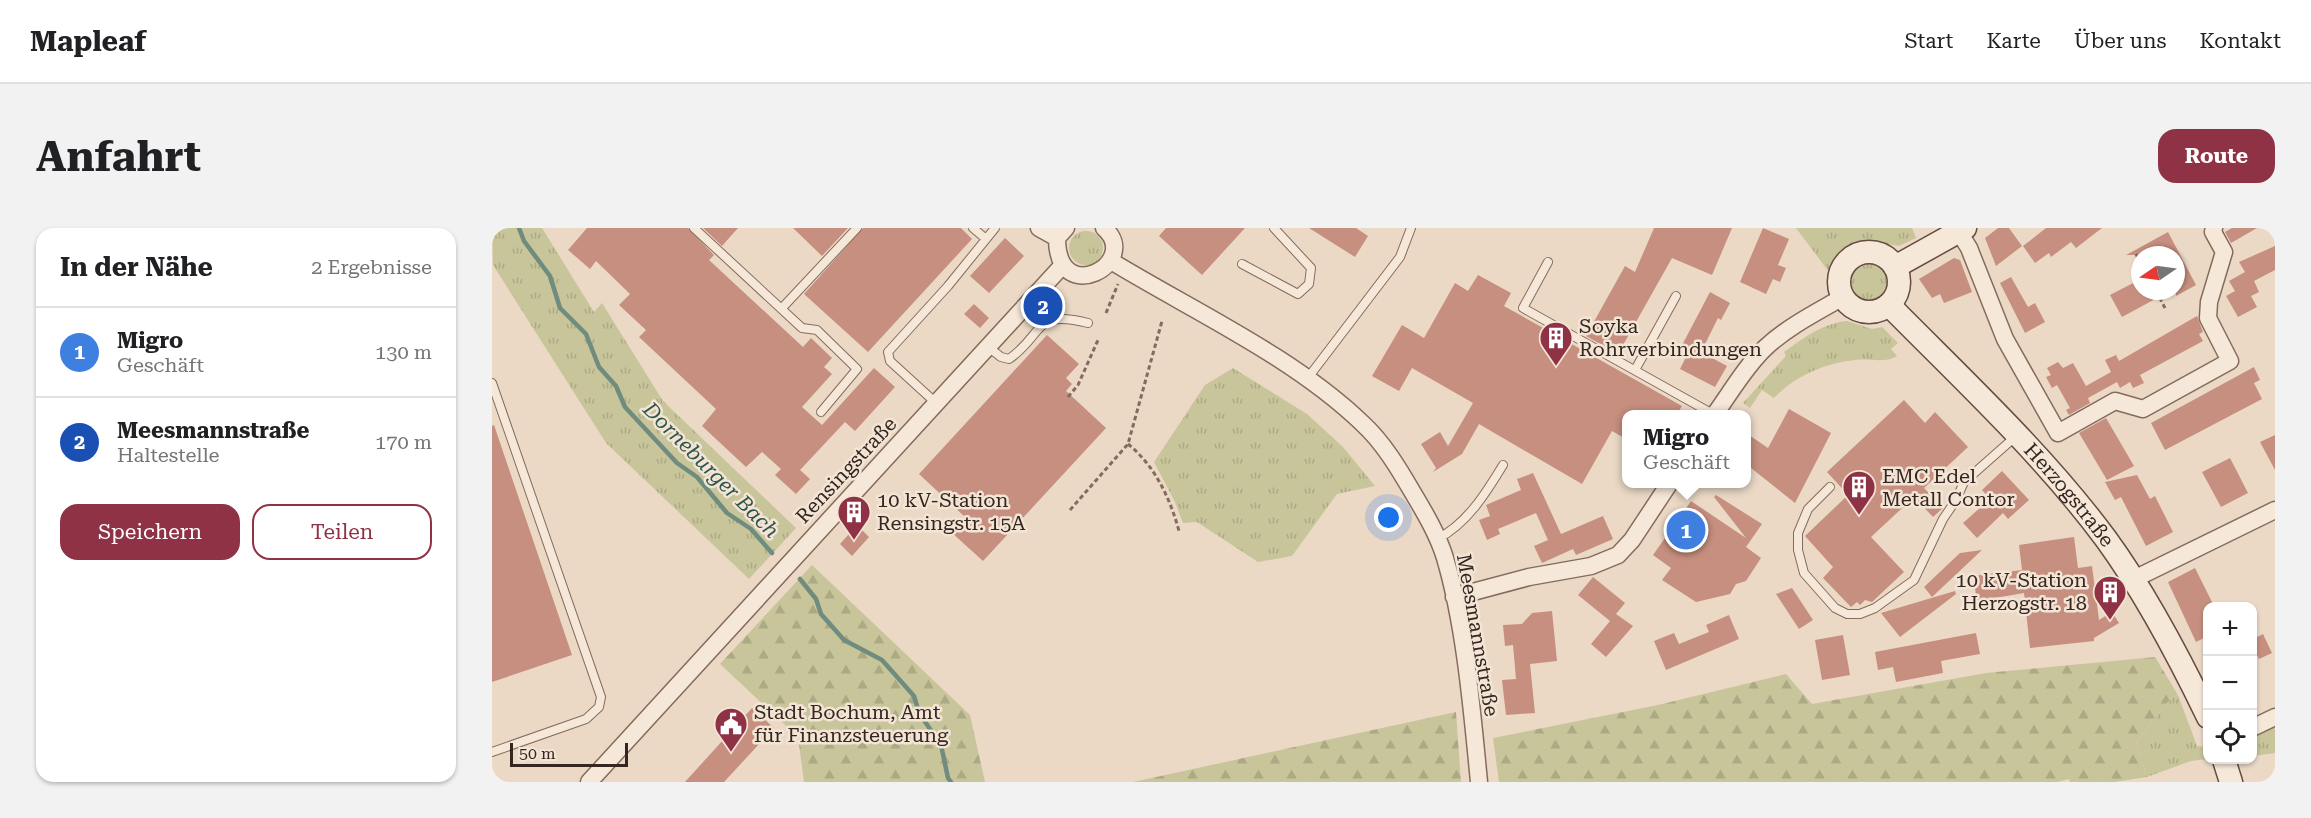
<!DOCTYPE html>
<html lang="de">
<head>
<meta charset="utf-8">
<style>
	body { margin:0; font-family:"Roboto Serif",serif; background:#f2f2f2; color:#202124 }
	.controls { position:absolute; right:18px; bottom:18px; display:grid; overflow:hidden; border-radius:12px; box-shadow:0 2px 4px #0004 }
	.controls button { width:54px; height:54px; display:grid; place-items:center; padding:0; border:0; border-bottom:2px solid #e0e0e0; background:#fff; color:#202124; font:30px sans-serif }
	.compass { position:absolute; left:1639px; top:18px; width:54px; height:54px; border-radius:50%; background:#fff; box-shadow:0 2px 4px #0004; rotate:257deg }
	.scale { position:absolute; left:18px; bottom:15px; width:118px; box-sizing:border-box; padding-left:6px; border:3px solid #362620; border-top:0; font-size:16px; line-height:21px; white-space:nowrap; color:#362620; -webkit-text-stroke:4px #f3e5d5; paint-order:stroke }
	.you { position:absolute; left:897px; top:290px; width:21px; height:21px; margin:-15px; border:4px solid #fff; border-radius:50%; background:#1a73e8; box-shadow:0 0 0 9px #1a73e833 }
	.badge { display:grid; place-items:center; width:39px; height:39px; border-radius:50%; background:#8f3245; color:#fff; font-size:20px; font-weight:700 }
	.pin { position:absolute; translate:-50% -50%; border:3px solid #fff; box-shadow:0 2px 6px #0006 }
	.popup { position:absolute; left:1130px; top:182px; width:129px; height:78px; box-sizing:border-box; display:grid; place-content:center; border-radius:12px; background:#fff; filter:drop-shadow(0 2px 4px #0005); font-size:20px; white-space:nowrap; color:#757577 }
	.popup b { font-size:22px; color:#202124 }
	.popup::after { content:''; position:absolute; left:50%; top:100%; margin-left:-12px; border:12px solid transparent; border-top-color:#fff }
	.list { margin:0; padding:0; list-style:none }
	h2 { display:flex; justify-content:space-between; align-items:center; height:78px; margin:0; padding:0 24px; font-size:26px }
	h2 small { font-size:20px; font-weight:400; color:#757577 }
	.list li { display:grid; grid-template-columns:39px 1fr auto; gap:18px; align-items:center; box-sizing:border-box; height:90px; padding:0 24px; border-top:2px solid #e0e0e0 }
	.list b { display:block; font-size:22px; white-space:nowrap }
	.list p { margin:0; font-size:20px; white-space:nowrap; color:#757577 }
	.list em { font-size:20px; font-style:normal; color:#757577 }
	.actions { display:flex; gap:12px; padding:18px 24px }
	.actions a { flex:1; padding:14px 0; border:2px solid #8f3245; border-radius:18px; text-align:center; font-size:21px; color:#8f3245 }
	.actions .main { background:#8f3245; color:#fff }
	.icon { flex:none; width:33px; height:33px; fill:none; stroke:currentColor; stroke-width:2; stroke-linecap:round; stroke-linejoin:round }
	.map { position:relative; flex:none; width:1783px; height:554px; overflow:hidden; border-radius:18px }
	header { display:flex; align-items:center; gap:36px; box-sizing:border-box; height:84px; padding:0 30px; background:#fff; border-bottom:2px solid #e0e0e0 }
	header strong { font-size:28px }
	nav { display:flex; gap:33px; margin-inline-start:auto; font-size:21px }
	.intro { display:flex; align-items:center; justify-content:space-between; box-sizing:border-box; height:144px; padding:0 36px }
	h1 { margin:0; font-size:42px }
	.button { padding:15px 27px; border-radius:18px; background:#8f3245; color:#fff; font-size:21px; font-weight:700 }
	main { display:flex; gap:36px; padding:0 36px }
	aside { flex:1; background:#fff; border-radius:18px; box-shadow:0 2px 4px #0004 }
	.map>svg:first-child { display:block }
	.grass { fill:url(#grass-tufts) }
	.forest { fill:url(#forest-firs) }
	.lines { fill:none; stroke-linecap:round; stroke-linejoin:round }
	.stream { stroke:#6f8c7f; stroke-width:4.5 }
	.building { fill:#c68f7f }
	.lane-casing { stroke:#856b5d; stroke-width:10 }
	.street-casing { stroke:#856b5d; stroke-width:19 }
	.secondary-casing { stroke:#674c40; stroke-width:25 }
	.path { stroke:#856b5d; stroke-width:3; stroke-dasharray:4.5 3; stroke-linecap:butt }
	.lane { stroke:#f6e8d9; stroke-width:8 }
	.street { stroke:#f6e8d9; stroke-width:16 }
	.secondary { stroke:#f6e8d9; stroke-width:22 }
	.labels { text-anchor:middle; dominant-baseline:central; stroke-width:5; stroke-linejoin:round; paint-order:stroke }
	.poi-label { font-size:20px; fill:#362620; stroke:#f3e5d5; text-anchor:start }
	.street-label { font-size:20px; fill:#362620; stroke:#f3e5d5 }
	.water-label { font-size:21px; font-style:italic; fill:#30554b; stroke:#f3e5d5 }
</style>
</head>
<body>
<header>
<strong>Mapleaf</strong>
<nav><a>Start</a><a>Karte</a><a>Über uns</a><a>Kontakt</a></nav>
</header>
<div class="intro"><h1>Anfahrt</h1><a class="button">Route</a></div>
<main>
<aside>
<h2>In der Nähe<small>2 Ergebnisse</small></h2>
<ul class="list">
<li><span class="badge" style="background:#3f7fe0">1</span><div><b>Migro</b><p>Geschäft</p></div><em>130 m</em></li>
<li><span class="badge" style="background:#1a4fb4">2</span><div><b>Meesmannstraße</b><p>Haltestelle</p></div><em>170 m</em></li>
</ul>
<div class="actions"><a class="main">Speichern</a><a>Teilen</a></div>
</aside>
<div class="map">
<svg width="1783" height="554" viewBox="0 0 1783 554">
	<defs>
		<pattern id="grass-tufts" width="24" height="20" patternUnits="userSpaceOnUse" patternTransform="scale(1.5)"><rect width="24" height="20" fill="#c8c59b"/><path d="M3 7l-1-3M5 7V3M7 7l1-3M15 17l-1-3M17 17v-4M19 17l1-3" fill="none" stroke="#aca985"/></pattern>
		<pattern id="forest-firs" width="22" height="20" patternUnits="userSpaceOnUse" patternTransform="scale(1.5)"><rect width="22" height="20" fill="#c8c59b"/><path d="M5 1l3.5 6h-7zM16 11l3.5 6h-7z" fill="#aca985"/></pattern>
	</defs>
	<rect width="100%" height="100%" fill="#ebd9c6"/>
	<path class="grass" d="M0 0H50L102 84 110 75 171 173 304 300 257 351 114 215 1 37Z
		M1304 0H1420L1424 10 1407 18 1378 13 1361 16 1344 28 1337 44Z
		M577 20a17 17 0 1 1 34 0a17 17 0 1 1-34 0Z
		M1359 54a19 19 0 1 1 38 0a19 19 0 1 1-38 0Z
		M1355 93 1380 101 1390 99 1406 115 1399 121 1405 128C1392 136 1377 130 1363 132 1333 135 1303 148 1282 170L1270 162 1258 180 1251 175 1294 128 1292 124C1312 110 1331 95 1355 93Z
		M741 140 815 186 851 219 883 258 845 266 800 328 766 334 705 294 691 295 683 274 662 234 713 157Z
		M1686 467 1705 518 1715 519V531L1699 533 1655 549 1644 514 1679 470Z
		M1783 497V525L1761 528 1760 507Z"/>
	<path class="forest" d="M320 337 478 487 493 554H312L306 509 228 436Z
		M1663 429 1686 467 1679 470 1644 514 1655 549 1622 554H1578L1577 551 1565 554H1007L1001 510 1166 477 1294 446 1320 476 1494 445Z
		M964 484 969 554H641L950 487Z"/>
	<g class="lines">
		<path class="stream" d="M27 0 32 13 58 48 68 80 94 106 107 139 124 158 133 179 185 235 205 249 235 285 259 301 280 325
			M308 351 324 371 329 386 352 412 390 432 422 468 427 485 449 517 456 550 459 554"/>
	</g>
	<path class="building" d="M95 0H196L222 27 217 32 311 119 319 110 340 130 332 139 340 146 310 179 330 197 382 140 403 159 363 203 353 194 308 242 318 251 304 266 283 247 289 241 270 224 254 239 210 198 224 181 147 109 154 102 127 77 138 66 104 33 98 41 76 22Z
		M211 0H246L230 18Z
		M301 0H356L330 28Z
		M371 0H469L480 11 376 124 312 66Z
		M674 0H753L710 47 667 8Z
		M817 0H864L876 8 863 29Z
		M1162 0H1240L1220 47 1180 30 1126 126 1094 108 1133 38 1143 44Z
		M1271 0 1297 11 1286 37 1294 40 1288 54 1281 51 1274 66 1248 54Z
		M1506 0H1517L1530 18 1504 38 1493 10Z
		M1554 0H1610L1584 20 1579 14 1559 29 1557 25 1543 35 1531 18Z
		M1740 0H1765L1739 15 1733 4Z
		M1676 4 1704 57 1684 68V27H1634Z
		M513 10 532 28 497 65 478 48Z
		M1783 18V42L1762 53 1767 64 1759 68 1765 79 1746 89 1734 68 1743 63 1737 53 1753 44 1747 34Z
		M1462 30 1468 32 1480 64 1452 75 1448 66 1440 70 1427 51Z
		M986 47 1019 65 1012 78 1190 178 1185 186H1134V211L1120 203 1090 256 987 196 970 226 941 244 944 240 929 216 948 204 956 218 981 175 920 140 907 163 880 148 910 97 932 110 963 55 976 63Z
		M1519 49 1536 79 1543 75 1553 94 1533 105 1508 55Z
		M1643 54 1648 63H1678L1630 89 1618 67Z
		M1218 64 1238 75 1229 92 1226 90 1209 124 1235 138 1223 159 1188 141 1196 125 1188 121Z
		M482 76 497 90 488 100 472 86Z
		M1705 88 1711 104 1707 106 1711 113 1648 147 1652 155 1641 160 1638 154 1628 160 1625 154 1596 170 1598 175 1577 187 1574 182 1578 180 1565 157 1560 160 1554 149 1559 147 1555 140 1566 134 1571 140 1581 135 1594 158 1619 144 1613 132 1624 127 1627 133Z
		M555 107 587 136 574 150 580 156 574 163 614 200 491 333 459 304 473 289 427 246Z
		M1762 139 1768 152 1762 155 1770 171 1673 222 1659 195Z
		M1412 172 1433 195 1443 184 1476 219 1432 260 1451 280 1441 289 1422 269 1379 309 1412 344 1380 374 1373 372 1368 377 1365 374 1359 379 1331 350 1341 339 1313 308 1356 267 1335 244Z
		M1297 181 1339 205 1303 275 1254 236V205L1276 220Z
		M1614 190 1642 238 1615 252 1587 205Z
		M2 197 80 427 0 454V198Z
		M1783 207V242L1768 214Z
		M1738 230 1756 265 1729 279 1710 244Z
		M1510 243 1537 272 1516 291 1511 285 1485 310 1471 295 1498 271 1490 262Z
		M1041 245 1069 306 1111 288 1121 311 1084 327 1081 321 1050 335 1042 318 1056 312 1044 285 1006 301 1008 306 995 312 987 292 998 288 994 277 1029 262 1025 251Z
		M1645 247 1658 271 1663 268 1681 304 1654 318 1629 269 1623 272 1613 254Z
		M1224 267 1270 296 1254 319 1269 330 1254 353 1244 356 1238 366 1204 374 1170 352 1179 340 1161 327 1199 273 1254 310 1222 269Z
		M365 297 377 309 360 328 348 316Z
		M1582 309 1586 340 1600 338 1607 392 1620 384 1627 395 1602 410V413L1538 420 1532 365 1485 373 1481 348 1530 342 1527 317Z
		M1490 322 1440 369 1432 359 1468 325Z
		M1703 340 1722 378H1716V408L1704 414 1676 354Z
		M1101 349 1133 375 1124 386 1141 398 1114 429 1099 416 1118 393 1086 367Z
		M1300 360 1321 392 1307 401 1284 366Z
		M1463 363 1464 366 1408 409 1389 385Z
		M1060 383 1065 433 1038 436 1043 485 1014 487 1010 452 1024 451 1021 417 1013 418 1011 397 1030 396 1040 385Z
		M1237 387 1247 411 1174 442 1162 413 1182 405 1187 416 1217 404 1214 397Z
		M1484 405 1488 426 1449 433 1451 445 1404 454 1401 439 1386 442 1383 424Z
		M1771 406 1780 425 1767 431 1761 419V411Z
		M1351 407 1358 447 1330 452 1323 412Z
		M260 480 282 500 232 554H193Z"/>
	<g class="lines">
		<g class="lane-casing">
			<path id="lane" d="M202 0 310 100 325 102 365 141 329 184
				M481 0 494 11
				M1056 34 1031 80 1221 186
				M750 36 806 66 817 56 819 40 782 0
				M290 80 365 0
				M496 119 509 129 517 131C553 106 540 81 596 95
				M1143 142 1184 68
				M815 151 908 29 919 0
				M0 155 109 469 107 479 94 491 0 524
				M444 175 398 133 396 124 456 58 503 0
				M1338 259 1316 281 1306 305V322L1312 345 1343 380 1355 386H1368L1383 380 1422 352 1451 291 1464 272 1472 254 1523 209
				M945 311C975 296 994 265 1011 237"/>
		</g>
		<g class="street-casing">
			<path id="street" d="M547 0 565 10
				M574 0 565 10C565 82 651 34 612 0
				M1467 4 1477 20 1513 111 1566 205 1623 173 1651 181 1738 133 1716 90 1717 74 1732 24 1721 4 1722 0
				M619 33C701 83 800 128 870 195 891 214 907 241 921 265 933 285 946 307 953 330 973 398 980 482 987 554
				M1223 186C1239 164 1253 139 1273 120 1295 99 1325 84 1351 69
				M1640 352 1783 282
				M962 369 1037 349 1099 338 1126 327 1140 312 1177 256
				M1760 500 1783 489
				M97 554 570 38"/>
		</g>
		<g class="secondary-casing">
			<g id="secondary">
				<circle cx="1377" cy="54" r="30"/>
				<path d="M1403 39 1473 0"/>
				<path id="s1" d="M1397 77C1471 152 1551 226 1614 311 1652 363 1688 431 1716 489"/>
				<path d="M1732 532 1739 554"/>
			</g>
		</g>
		<path class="path" d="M1644 26 1648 34
			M1664 63 1673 80
			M614 85 626 56
			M576 169 586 157 606 112
			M636 216C663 238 678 270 687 303
			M578 282 636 216 670 93"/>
		<use href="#lane" class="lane"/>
		<use href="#street" class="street"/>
		<use href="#secondary" class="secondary"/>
	</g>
	<defs>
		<g id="building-pin" transform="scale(1.725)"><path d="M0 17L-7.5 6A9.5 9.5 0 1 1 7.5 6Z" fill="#8f3245" stroke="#f3e5d5"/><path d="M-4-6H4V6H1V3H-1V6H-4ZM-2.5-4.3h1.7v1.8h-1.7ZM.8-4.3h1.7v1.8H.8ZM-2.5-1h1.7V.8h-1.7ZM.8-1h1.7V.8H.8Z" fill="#fff"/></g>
		<g id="civic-pin" transform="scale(1.725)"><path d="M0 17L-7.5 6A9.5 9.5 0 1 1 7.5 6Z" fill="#8f3245" stroke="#f3e5d5"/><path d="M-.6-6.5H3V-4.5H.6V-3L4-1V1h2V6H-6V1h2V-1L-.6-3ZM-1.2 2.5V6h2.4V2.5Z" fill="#fff"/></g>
	</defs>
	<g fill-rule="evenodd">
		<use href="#building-pin" x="1064" y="110"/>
		<use href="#building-pin" x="1367" y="259"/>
		<use href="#building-pin" x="362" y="284"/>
		<use href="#building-pin" x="1618" y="364"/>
		<use href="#civic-pin" x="239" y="496"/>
	</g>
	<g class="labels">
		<g class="poi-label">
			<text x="1087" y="98">Soyka<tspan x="1087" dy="23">Rohrverbindungen</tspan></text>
			<text x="1390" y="248">EMC Edel<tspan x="1390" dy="23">Metall Contor</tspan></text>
			<text x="385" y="272">10 kV-Station<tspan x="385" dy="23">Rensingstr. 15A</tspan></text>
			<text x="1595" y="352" text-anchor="end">10 kV-Station<tspan x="1595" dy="23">Herzogstr. 18</tspan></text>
			<text x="262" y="484">Stadt Bochum, Amt<tspan x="262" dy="23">für Finanzsteuerung</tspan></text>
		</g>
		<g class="street-label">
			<text transform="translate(354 242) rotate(-47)">Rensingstraße</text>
			<text stroke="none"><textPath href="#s1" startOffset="262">Herzogstraße</textPath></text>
			<text transform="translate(986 407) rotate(80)">Meesmannstraße</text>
		</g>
		<g class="water-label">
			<text transform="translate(219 242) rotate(45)">Dorneburger Bach</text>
		</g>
	</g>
</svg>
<div class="controls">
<button>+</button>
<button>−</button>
<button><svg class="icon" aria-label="locate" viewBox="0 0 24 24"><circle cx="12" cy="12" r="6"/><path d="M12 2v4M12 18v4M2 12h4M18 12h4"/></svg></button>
</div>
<svg class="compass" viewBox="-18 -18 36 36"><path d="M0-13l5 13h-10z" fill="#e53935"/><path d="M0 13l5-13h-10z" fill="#757577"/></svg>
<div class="scale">50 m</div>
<div class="you"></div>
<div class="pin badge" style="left:1194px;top:302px;background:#3f7fe0">1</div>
<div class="popup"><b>Migro</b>Geschäft</div>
<div class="pin badge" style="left:551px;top:78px;background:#1a4fb4">2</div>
</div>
</main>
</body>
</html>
